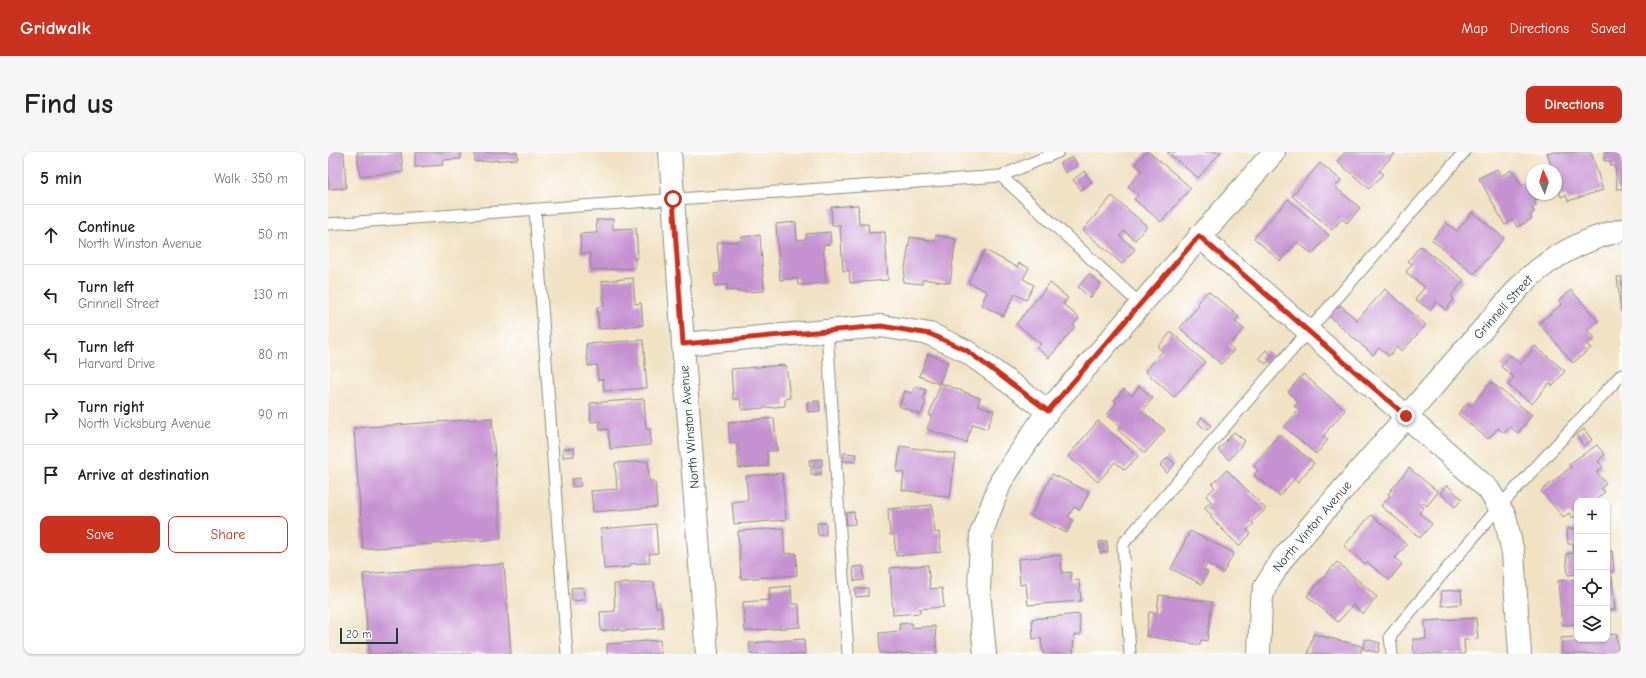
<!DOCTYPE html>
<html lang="en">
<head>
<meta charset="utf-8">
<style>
	body { margin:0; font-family:"Comic Neue",sans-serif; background:#f6f6f6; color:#222 }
	.controls { position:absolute; right:12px; bottom:12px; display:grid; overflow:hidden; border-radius:8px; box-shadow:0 1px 3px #0004 }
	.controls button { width:36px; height:36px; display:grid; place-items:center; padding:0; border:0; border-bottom:1px solid #e0e0e0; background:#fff; color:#222; font:20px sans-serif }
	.compass { position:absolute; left:1198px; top:12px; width:36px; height:36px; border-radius:50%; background:#fff; box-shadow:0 1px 3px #0004; rotate:356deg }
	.scale { position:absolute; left:12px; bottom:10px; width:58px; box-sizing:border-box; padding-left:4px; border:2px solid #1f3d34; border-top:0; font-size:11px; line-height:14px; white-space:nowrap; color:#1f3d34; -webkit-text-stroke:3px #fff; paint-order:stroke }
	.stop { position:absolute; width:12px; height:12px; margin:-9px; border:3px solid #c8321e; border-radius:50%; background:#fff }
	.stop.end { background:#c8321e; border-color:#fff; box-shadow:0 1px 4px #0008 }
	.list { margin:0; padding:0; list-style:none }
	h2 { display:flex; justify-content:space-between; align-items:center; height:52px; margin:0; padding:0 16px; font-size:17px }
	h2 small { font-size:13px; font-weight:400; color:#767676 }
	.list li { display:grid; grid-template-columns:26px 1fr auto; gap:12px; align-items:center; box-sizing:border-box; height:60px; padding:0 16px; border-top:1px solid #e0e0e0 }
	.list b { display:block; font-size:15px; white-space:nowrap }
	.list p { margin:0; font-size:13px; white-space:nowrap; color:#767676 }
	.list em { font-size:13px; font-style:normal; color:#767676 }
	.actions { display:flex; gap:8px; padding:12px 16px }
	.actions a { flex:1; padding:9px 0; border:1px solid #c8321e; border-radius:8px; text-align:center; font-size:14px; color:#c8321e }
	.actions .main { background:#c8321e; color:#fff }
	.icon { flex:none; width:22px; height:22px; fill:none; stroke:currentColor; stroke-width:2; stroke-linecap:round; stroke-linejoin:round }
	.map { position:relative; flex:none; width:1294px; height:502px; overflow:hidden; border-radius:8px }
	header { display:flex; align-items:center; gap:24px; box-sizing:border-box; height:56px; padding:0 20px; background:#c8321e; color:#fff }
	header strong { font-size:19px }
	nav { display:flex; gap:22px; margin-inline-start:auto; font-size:14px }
	.intro { display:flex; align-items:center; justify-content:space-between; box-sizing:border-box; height:96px; padding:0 24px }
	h1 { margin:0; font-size:28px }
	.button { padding:10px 18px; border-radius:8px; background:#c8321e; color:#fff; font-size:14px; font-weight:700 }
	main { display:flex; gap:24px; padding:0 24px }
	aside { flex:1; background:#fff; border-radius:8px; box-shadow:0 1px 3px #0004 }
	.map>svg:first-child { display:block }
	.building { fill:#c692d1 }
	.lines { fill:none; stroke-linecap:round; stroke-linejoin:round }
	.service-casing { stroke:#88907c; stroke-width:13 }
	.minor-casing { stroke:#88907c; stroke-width:24 }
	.service { stroke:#fff; stroke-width:11 }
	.minor { stroke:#fff; stroke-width:22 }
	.route { stroke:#c8321e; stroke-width:5 }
	.labels { text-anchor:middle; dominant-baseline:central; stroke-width:3; stroke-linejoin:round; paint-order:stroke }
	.street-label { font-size:13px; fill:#1f3d34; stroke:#fff }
</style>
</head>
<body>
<header>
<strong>Gridwalk</strong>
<nav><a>Map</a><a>Directions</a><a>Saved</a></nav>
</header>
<div class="intro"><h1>Find us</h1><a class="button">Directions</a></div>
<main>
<aside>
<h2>5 min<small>Walk · 350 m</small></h2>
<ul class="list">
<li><svg class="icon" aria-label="ahead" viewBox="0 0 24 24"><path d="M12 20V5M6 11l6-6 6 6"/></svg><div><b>Continue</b><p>North Winston Avenue</p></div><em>50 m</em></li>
<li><svg class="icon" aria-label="left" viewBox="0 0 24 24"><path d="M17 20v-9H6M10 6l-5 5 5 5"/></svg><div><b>Turn left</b><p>Grinnell Street</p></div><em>130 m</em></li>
<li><svg class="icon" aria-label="left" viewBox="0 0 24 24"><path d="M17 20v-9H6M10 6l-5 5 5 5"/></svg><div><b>Turn left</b><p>Harvard Drive</p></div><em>80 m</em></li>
<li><svg class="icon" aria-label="right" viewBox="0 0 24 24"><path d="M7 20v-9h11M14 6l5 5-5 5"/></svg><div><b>Turn right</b><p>North Vicksburg Avenue</p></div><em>90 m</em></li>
<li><svg class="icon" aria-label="arrive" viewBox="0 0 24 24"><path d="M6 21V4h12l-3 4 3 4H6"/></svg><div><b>Arrive at destination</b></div></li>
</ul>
<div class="actions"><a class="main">Save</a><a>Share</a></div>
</aside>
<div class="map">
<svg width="1294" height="502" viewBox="0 0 1294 502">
	<rect width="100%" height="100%" fill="#fff"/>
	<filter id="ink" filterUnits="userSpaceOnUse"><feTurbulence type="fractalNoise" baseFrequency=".025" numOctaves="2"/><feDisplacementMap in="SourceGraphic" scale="8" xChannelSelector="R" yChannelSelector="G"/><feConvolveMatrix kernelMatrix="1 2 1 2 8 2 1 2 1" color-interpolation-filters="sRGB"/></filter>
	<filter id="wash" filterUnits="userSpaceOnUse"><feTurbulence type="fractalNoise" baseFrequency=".012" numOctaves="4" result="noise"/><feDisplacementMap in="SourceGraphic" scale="16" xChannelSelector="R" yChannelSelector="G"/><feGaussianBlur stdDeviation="0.9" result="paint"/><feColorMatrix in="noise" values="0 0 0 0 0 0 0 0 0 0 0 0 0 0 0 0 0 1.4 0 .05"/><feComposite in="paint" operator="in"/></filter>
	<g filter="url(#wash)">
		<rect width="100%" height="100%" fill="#f1e2c4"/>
		<g id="blocks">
			<path class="building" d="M0 0H16L18 36 0 37Z
				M29 0H73L75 20 32 24Z
				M87 0H133V7L114 8 115 13 87 15Z
				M147 0H189L190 7 147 10Z
				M818 0H821L863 36 833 70 806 47 810 43 800 34 814 19 807 12Z
				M839 0H893L870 26Z
				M1017 0H1068L1051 19 1055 22 1041 37 1009 9Z
				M1219 0H1263L1275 38 1240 49 1238 43 1233 45 1228 29V18H1224Z
				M1276 0H1294V37H1289L1287 14H1283L1282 9H1276Z
				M745 5 750 14 737 21 732 11Z
				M992 11 1013 28 1007 35 1032 56 1019 71 1014 67 1004 78 964 44Z
				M1169 17 1173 24 1184 18 1194 34 1204 28V42H1214L1215 45 1206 49 1208 53 1204 55 1206 60 1202 63 1204 67 1189 75 1185 68 1177 73 1151 26Z
				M756 19 764 30 753 38 745 28Z
				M784 44 819 74 807 88 796 79 792 84 807 97 794 112 755 78Z
				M960 47 1001 83 984 102 969 90 952 109 926 86Z
				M530 53 531 72H540L541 81 557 80 560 128 522 131 521 118 515 119 512 73H504L503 55Z
				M1144 60 1176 86 1146 122 1104 88 1118 71 1129 79Z
				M285 67V77L308 76 310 106H307V116L263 118 262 101 253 102 252 82 269 81 268 68Z
				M468 70 469 88 478 87V82L502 80 503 92 495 93 498 131 470 133 469 126 452 128 448 72Z
				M432 83 436 139 417 140V139L410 140V138L399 139V133L387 134 386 122 392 121 389 91 413 89V85Z
				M608 83 628 87 622 131 595 127 594 132 575 130 582 85 607 89Z
				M1092 94 1136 128 1123 144 1126 147 1118 158 1108 150 1102 158 1087 147 1097 135 1078 120 1084 112 1080 109Z
				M657 98 689 115 691 111 701 116 695 127 706 133 698 148 687 142 675 164 653 153 659 140 640 130Z
				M761 122 773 132 762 146 750 135Z
				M1289 125H1294V159H1293Z
				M305 126 307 152 313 151 315 173 271 177 269 155 276 154 274 129Z
				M722 131 740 146 735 152 751 166 745 173 747 175 721 206 709 196 713 192 688 172Z
				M1057 137 1098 173 1074 199 1069 195 1061 204 1051 196 1045 203 1001 164 1012 153 1029 168Z
				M1243 138 1270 169 1260 178 1267 186 1259 193 1263 196 1245 211 1211 171 1234 152 1231 149Z
				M880 139 911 165 907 170 916 177 901 194 906 198 893 212 852 176 871 153 869 151Z
				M843 180 877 210 846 245 817 219 835 199 830 195Z
				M315 188 319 236 276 239 275 227 270 228 269 213 260 214 258 192Z
				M1207 194 1237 219 1225 234 1221 231 1204 252 1180 233 1186 225 1173 215 1182 203 1193 212Z
				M938 198 945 204 938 212 931 206Z
				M600 202 620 210 611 232 591 224Z
				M458 213 462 246 457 247V254L414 258 412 247H405L403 217Z
				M975 222 1017 258 995 284 1000 288 988 302 956 275 971 258 966 254 970 250 960 240Z
				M1163 230 1204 263 1190 281 1182 275 1176 281 1170 276 1160 287 1130 262 1139 251 1143 254Z
				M613 231 652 246 650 253 666 259 659 277 645 272 638 291 599 277 604 264 601 263Z
				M587 234 598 238 595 247 598 249 593 263 571 254 577 239 584 241Z
				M811 234 825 246 814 259 837 278 817 301 790 278 793 274 779 263 788 251 786 249 796 237 804 244Z
				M316 247 318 277H322L323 293 282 297 280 277 272 278 271 269 263 270 262 251Z
				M491 249 492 259 480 260 479 250Z
				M874 265 883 273 879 278 870 271Z
				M164 266 173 387 35 397 26 276Z
				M446 266 449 299H439L440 314 411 316 409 291H402L400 270Z
				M770 269 810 304 797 318 787 310 770 330 740 304Z
				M1256 277 1264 288 1256 294 1248 283Z
				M906 280 917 289 901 308 890 298Z
				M951 282 986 311 970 330 966 327 952 344 926 323 930 318 925 314Z
				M1269 293 1277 303 1270 309 1275 315 1269 320 1278 332 1273 336 1277 340 1266 349H1249V362L1245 366 1241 361 1235 365 1213 339 1243 315 1241 312Z
				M572 294 628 302 622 345 574 338 576 320H569Z
				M246 296V304L235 305V297Z
				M516 301 529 302 528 310 515 309Z
				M840 305 847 312 839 321 832 313Z
				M494 307V314L482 315 481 308Z
				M320 309 321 329H327L329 355 265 360 263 339 289 337 287 311Z
				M493 316V322L483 323V317Z
				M1081 316 1110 340 1099 354 1094 350 1092 352 1096 356 1091 361 1104 372 1092 386 1053 354 1062 344 1060 342Z
				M899 318 938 357 924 370 926 372 919 378 923 382 911 394 882 365 884 363 876 356 883 349 878 344 887 335 884 332Z
				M454 321 458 368 406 372 404 350 420 348 418 324Z
				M724 322 761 340 752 358 746 355 740 365 745 368 739 381 703 364Z
				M252 326 253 334 244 335V327Z
				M1119 333 1134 347 1127 355 1112 341Z
				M604 353 607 381 611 380 613 400 568 404 566 383H562L560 357Z
				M526 360 527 372 519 373 518 361Z
				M1043 363 1079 393 1067 406 1074 412 1061 428 1039 410 1037 412 1016 394Z
				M489 371H498V383H490Z
				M328 372 330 401 321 402 322 411 302 412V415L276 417 273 377Z
				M455 376 457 402 468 401 469 423 413 427 410 379Z
				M1249 376V422L1240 423 1238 402 1245 401V392H1240L1239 377Z
				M862 379 906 401 895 421 879 412 876 418 880 420 874 432 843 417Z
				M779 389 780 400 772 401 771 390Z
				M1284 399 1286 419 1279 420V400Z
				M733 403 734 421 743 420V429L751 428 753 449 700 453 698 432 692 433 690 407Z
				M1009 410 1049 445 1035 462 1025 453 1010 470 979 444Z
				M176 412 183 502H41L35 422Z
				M600 413 602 437 614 436 616 455 591 457 592 461 565 463 562 416Z
				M535 414 536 428 526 429 525 415Z
				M1284 424 1287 458H1279V425Z
				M1249 427V472L1234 473 1230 429Z
				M326 430 328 455H333L335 476 293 479 292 477 273 479 272 460 287 459 286 432Z
				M463 434 464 452H471L472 475 417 479 415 450 442 448 441 436Z
				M255 435 256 448 244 449 243 436Z
				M540 436V444L528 445 527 437Z
				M1133 438 1134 452 1114 454 1113 439Z
				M831 443 884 450 879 489 873 488 872 493 818 484 821 460 829 461Z
				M751 462 753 483H746L745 502H715L713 486 705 487 704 467Z
				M1148 466 1150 487 1136 488 1137 502H1086L1085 487H1098L1097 469Z
				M584 471V476L607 474 609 502 552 501 551 481 572 479 571 472Z
				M985 482 1034 494 1032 502H980Z
				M1289 482 1290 502H1234L1233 486 1249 485V487H1279V483Z
				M476 487 477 502H422L421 491Z
				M1038 487 1052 491 1050 501 1035 497Z
				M332 488 333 502H279V492Z"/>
		</g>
	</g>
	<g filter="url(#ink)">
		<use href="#blocks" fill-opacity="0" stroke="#88907c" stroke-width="1"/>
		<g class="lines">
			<g class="service-casing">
				<path id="service" d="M673 24 812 152
					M207 57 239 502
					M0 72 673 24 730 0
					M499 179 520 502
					M802 502 795 392 1136 0
					M1064 502 1062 484 1171 355 1294 222"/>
			</g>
			<g class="minor-casing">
				<path id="minor" d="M342 0 355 192 379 502
					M871 84 1078 264 1160 337 1177 364 1185 401 1192 502
					M355 192 553 174 602 182 638 199 720 259
					M657 502 651 440 653 382 673 329 720 259 946 0
					M931 502 933 449 937 435 955 406 1196 130C1224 104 1256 87 1294 78"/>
			</g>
			<use href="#service" class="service"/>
			<use href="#minor" class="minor"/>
		</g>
	</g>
	<g class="lines" filter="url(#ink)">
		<path class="route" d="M345 47 355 192 553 174 602 182 638 198 720 259 871 84 1078 264"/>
	</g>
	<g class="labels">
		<g class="street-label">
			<text transform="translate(1175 155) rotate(-48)">Grinnell Street</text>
			<text transform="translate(361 275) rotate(-95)">North Winston Avenue</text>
			<text transform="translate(984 374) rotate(-50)">North Vinton Avenue</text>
		</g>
	</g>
</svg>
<div class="controls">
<button>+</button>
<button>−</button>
<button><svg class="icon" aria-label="locate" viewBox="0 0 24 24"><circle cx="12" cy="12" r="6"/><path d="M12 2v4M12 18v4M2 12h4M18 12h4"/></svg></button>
<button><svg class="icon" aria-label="layers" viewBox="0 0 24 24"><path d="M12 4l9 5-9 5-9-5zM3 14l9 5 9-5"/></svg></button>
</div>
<svg class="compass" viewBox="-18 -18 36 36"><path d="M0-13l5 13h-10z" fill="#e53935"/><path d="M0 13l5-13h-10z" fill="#767676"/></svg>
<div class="scale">20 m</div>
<div class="stop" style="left:345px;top:47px"></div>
<div class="stop end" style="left:1078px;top:264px"></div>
</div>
</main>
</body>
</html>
